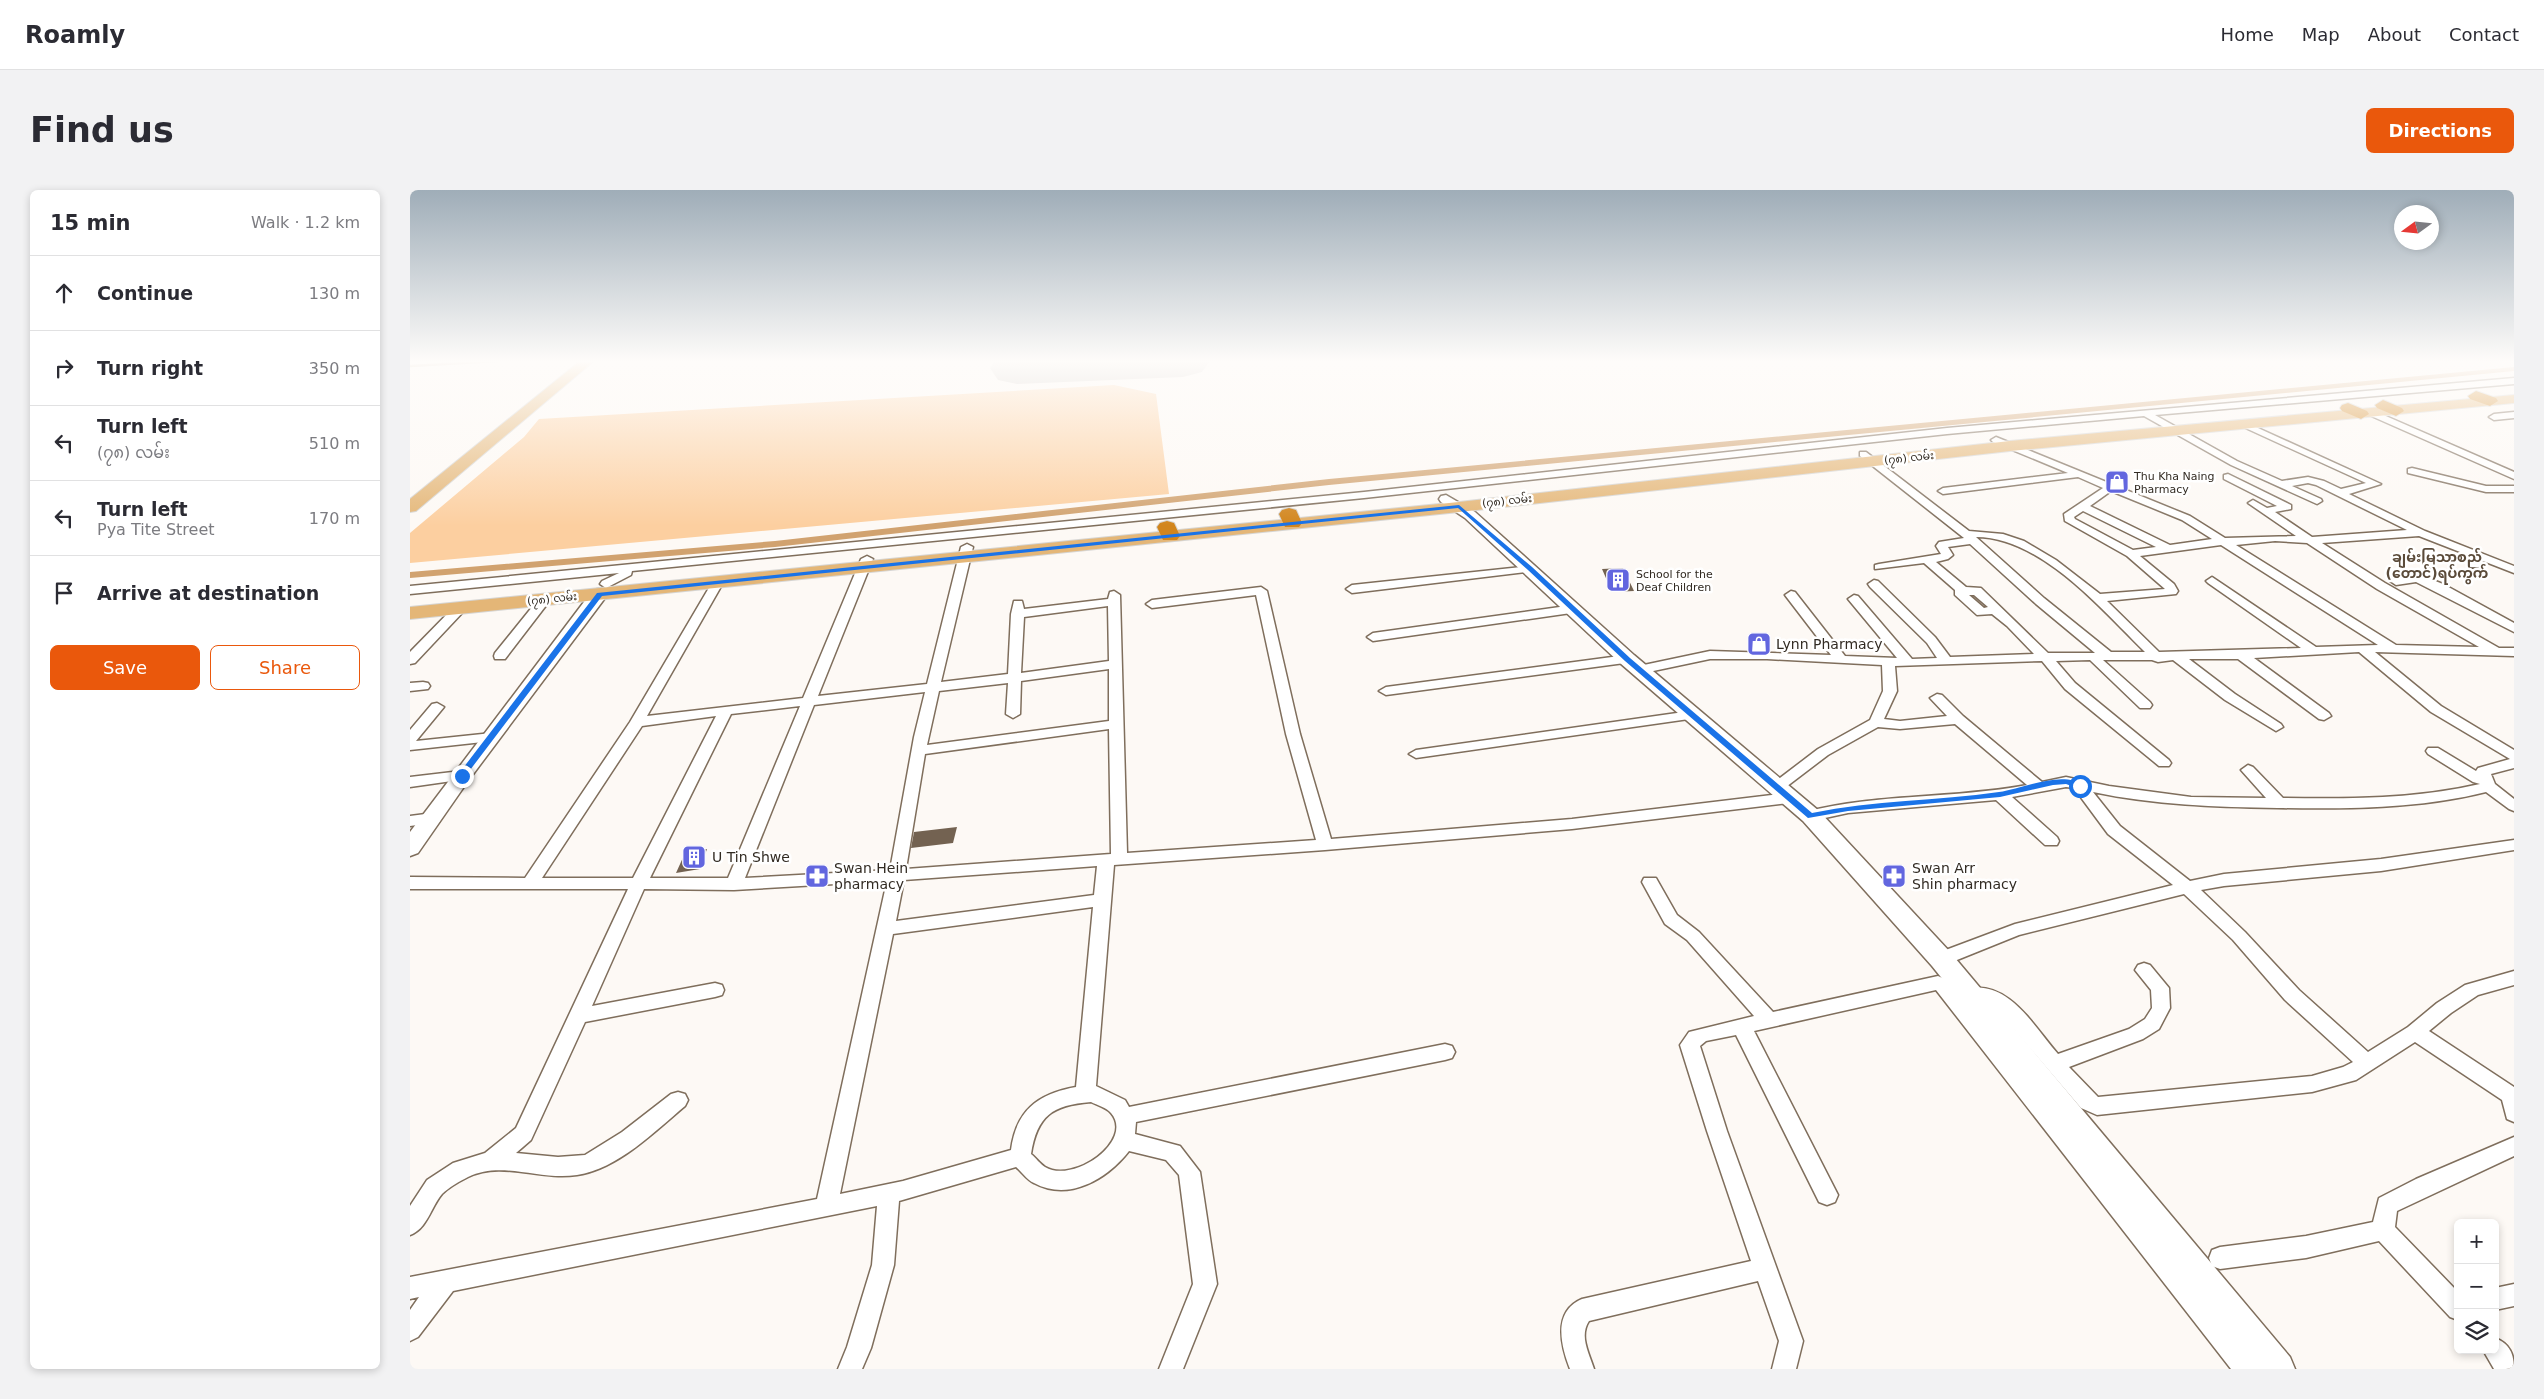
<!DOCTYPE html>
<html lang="en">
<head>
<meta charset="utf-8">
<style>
	body { margin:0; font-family:"DejaVu Sans","Noto Sans Myanmar",sans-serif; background:#f2f2f3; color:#2b2b33 }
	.controls { position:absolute; right:15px; bottom:15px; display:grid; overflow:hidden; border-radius:8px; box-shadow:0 2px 8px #0003 }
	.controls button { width:45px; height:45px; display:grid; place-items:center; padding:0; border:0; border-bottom:1px solid #e1e1e2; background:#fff; color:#2b2b33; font:25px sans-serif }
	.compass { position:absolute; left:1984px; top:15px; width:45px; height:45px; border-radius:50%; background:#fff; box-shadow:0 2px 8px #0003; rotate:255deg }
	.stop { position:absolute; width:15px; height:15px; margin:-11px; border:4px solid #1a73e8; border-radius:50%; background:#fff }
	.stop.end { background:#1a73e8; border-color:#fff; box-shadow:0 1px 5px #0008 }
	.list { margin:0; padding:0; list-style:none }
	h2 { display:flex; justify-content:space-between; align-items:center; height:65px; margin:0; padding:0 20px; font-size:21px }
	h2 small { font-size:16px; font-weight:400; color:#7c7c81 }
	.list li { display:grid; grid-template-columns:32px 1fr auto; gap:15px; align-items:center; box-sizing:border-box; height:75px; padding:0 20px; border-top:1px solid #e1e1e2 }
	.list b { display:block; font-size:19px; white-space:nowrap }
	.list p { margin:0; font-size:16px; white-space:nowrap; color:#7c7c81 }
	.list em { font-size:16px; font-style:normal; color:#7c7c81 }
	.actions { display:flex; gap:10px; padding:15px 20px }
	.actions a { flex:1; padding:11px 0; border:1px solid #ea580c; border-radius:8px; text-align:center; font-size:18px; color:#ea580c }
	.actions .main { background:#ea580c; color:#fff }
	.icon { flex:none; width:28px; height:28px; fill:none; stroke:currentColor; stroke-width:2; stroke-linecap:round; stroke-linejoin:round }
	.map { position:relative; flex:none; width:2104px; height:1179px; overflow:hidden; border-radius:8px }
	header { display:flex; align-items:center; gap:30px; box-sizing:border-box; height:70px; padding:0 25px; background:#fff; border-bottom:1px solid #e1e1e2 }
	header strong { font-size:24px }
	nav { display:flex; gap:28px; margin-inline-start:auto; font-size:18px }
	.intro { display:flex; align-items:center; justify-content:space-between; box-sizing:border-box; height:120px; padding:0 30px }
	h1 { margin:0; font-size:35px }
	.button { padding:12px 22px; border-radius:8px; background:#ea580c; color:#fff; font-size:18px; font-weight:700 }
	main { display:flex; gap:30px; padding:0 30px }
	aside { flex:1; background:#fff; border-radius:8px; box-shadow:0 2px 8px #0003 }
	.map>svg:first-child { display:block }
	.green { fill:#fccfa0 }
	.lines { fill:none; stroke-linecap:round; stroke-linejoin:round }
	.stream { stroke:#a17e58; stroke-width:2.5 }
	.canal { fill:#d1a26f; fill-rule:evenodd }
	.taxiway { fill:#c8c2be; fill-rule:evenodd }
	.runway { fill:#c8c2be; fill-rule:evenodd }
	.building { fill:#736251 }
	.street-casing { stroke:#7f6e5c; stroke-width:3 }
	.secondary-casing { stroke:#7f6e5c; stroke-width:3 }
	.primary-casing { stroke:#d6d5d3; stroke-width:2 }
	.highway-casing { stroke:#d6d5d3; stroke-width:2 }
	.street { fill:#fff; fill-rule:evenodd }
	.secondary { fill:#fff; fill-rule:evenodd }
	.primary { fill:#e4b677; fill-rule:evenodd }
	.highway { fill:#d2851c; fill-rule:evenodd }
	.route { fill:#1a73e8 }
	.labels { text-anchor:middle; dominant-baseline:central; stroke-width:5; stroke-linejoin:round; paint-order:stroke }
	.far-street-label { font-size:11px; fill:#322b23; stroke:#fff }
	.far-poi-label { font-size:11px; fill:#322b23; stroke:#fff; text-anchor:start }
	.far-quarter-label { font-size:14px; font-weight:bold; fill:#5b4b3a; stroke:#fff }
	.poi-label { font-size:14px; fill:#322b23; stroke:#fff; text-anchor:start }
</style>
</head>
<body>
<header>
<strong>Roamly</strong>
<nav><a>Home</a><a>Map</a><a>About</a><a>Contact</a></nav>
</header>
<div class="intro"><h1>Find us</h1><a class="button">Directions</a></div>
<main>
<aside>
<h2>15 min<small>Walk · 1.2 km</small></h2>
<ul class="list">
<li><svg class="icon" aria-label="ahead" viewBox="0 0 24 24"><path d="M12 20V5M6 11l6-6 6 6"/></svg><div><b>Continue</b></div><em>130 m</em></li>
<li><svg class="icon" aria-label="right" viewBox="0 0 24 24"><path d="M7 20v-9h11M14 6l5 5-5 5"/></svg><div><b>Turn right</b></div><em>350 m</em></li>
<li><svg class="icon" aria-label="left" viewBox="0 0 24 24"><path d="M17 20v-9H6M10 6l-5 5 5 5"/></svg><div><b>Turn left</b><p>(၇၈) လမ်း</p></div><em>510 m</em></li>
<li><svg class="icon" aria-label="left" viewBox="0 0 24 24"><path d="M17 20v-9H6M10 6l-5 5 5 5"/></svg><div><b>Turn left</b><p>Pya Tite Street</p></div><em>170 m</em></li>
<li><svg class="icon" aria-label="arrive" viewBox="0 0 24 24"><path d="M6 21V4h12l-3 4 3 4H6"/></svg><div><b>Arrive at destination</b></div></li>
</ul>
<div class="actions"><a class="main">Save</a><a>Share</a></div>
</aside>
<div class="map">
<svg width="2104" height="1179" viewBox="0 0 2104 1179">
	<rect width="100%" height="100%" fill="#fdf9f5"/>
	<path class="green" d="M704 195 746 204 759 304 0 373V343L114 247 129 229Z"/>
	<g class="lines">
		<path class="stream" d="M0 176 87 171"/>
		<path class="canal" d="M2104 177V181L919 295 365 357 0 388V382L365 351 919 289Z"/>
		<path class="taxiway" d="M601 171H621L615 183 607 184 599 183 596 178Z
			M644 171H673L676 175 672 179C663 182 649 180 644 171Z"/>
		<path class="runway" d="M585 171H800L792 182 773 187 607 194 588 190 580 178Z"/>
	</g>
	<path class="building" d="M1213 378 1224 401 1202 402 1192 379Z
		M547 637 543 653 501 658 504 642Z
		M297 659 290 679 266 683 275 663Z"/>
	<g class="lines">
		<g class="street-casing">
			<path id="street" d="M2104 188V194L1745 225 1827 271 1872 291 1898 287 1914 291 1931 299 1956 293 1829 235 1837 233 1971 294 1939 304 2015 341 2104 376V383L2009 346 1912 353 1975 393 2089 458H2104V466L1965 462 2031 516 2104 560V578L2081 584 2085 594 2104 609V621L2099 619 2076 602C2008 619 1938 619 1868 618 1806 617 1744 615 1683 602L1710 636 1780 691 1814 684 1971 669 2104 650V660L1971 681 1814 696 1791 700 1835 742 1889 800 1958 862 1998 837 2027 813 2055 795 2104 781V795L2068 805 2041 823 2019 841 2104 897V932L2097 929 2092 910 2005 852 1946 890 1902 902 1687 925 1671 918 1584 816 1578 813 1557 811 1845 1170 1848 1179H1821L1526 800 1344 841 1428 1005 1425 1012 1417 1015 1409 1012 1326 845 1296 851 1290 856 1317 941 1393 1151 1386 1179H1362L1369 1151 1348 1091 1179 1131C1169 1146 1179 1163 1184 1179H1160C1151 1156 1142 1122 1172 1109L1341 1071 1297 941 1270 855 1279 842 1344 826 1277 750 1255 734 1232 692 1234 688H1246L1267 725 1289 742 1363 822 1528 786 1543 793 1551 804 1553 800C1597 786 1624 837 1648 864L1719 839 1735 829 1742 818 1741 800 1725 780 1728 775 1734 773 1740 775 1759 798 1760 818 1749 839 1733 849 1659 877 1688 907 1902 886 1933 877 1943 872 1875 810 1823 750 1774 704 1609 745 1537 774 1531 776 1525 774 1522 769 1525 764 1605 734 1763 695 1698 644 1664 598 1656 597 1602 607 1647 647 1649 651 1647 655H1635L1586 610 1438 623 1401 631 1395 630 1393 626 1395 622C1468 603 1544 609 1617 595L1545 534 1490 539 1468 537 1418 565 1372 600H1362L1359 597 1362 594 1408 559 1460 530 1473 501 1472 475 1357 469H1300L1229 484 1222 480 1229 476 1300 461 1421 465 1375 405 1381 401 1385 402 1435 466 1487 468 1438 409 1444 405 1448 406 1502 469 1527 468 1517 453 1460 397 1458 394 1464 390 1468 391 1525 447 1540 467 1624 464 1597 436 1582 424 1567 425 1545 405V400L1514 373 1465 379V375L1469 374 1531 364 1526 356 1529 352 1554 348 1450 266V262H1456L1559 341 1593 344 1614 351 1646 370 1690 404 1755 399 1717 366 1655 331 1654 324 1693 298 1668 287 1533 304 1528 301 1533 298 1658 283 1583 252 1581 250 1586 247 1780 326 1815 348 1886 346 1838 313 1843 310 1857 318 1867 316 1814 289V285L1818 284 1881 315V319L1865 322 1902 347 1997 340 1906 295 1898 293 1882 296 1911 309 1912 311 1907 314 1821 275 1734 226 1537 244 954 308 222 381 221 385 196 398 190 394 192 391 209 383 0 404V396L954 302 1537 238ZM1701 301 1772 330 1802 349 1760 355 1680 316ZM1673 321 1746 357 1723 360 1665 329 1664 327ZM1566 347C1631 347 1692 420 1735 462H1701L1634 408ZM1865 351 1897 353 1967 399 2069 457 1986 455 1826 355ZM1560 354 1626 414 1685 463H1638L1571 398 1556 397 1526 372 1538 369 1543 365 1538 357ZM1811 355 1968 455 1906 457 1802 387 1796 391 1798 393 1891 458 1749 462 1697 411 1766 404 1768 401 1764 394 1730 366ZM1559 405H1564L1578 417 1574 418ZM1949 462 2021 522 2100 569 2068 578 2066 581 2028 558H2018L2016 561 2018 564 2063 592 2070 594C2006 609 1939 609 1873 608L1843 577 1838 575 1831 580 1856 608 1781 607 1699 596 1656 587 1632 592 1553 526 1532 505 1527 504 1520 508 1537 526 1490 531 1474 529 1487 501 1485 476 1632 471 1655 499 1749 576H1759L1761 573 1759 570 1665 493 1646 471 1680 470 1730 518H1740L1742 515 1740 512 1693 470H1742L1748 472 1763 470 1815 510 1866 541 1873 537 1871 534 1825 504 1779 469H1828L1909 529 1914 530 1921 526 1919 523 1844 468Z
				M1962 220 2104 282V289L1959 225 1958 223Z
				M2104 222V228L2084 230 2079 227 2084 224Z
				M2002 278 2076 296H2104V302H2076L1998 283V279Z
				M557 354 563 357 531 492 598 484 601 424 604 411H612L614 419 698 409 700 402 704 401 710 405 717 663 906 650 876 544 846 405 742 418 736 414 742 410 851 397 857 401 890 544 921 649 1162 629 1378 603 1386 608 1378 613 1162 639 915 660 704 675 686 896 715 910 719 917 1035 854 1042 856 1045 862 1042 868 1035 870 726 932 725 944 770 956 790 982 807 1094 773 1179H749L783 1094 769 985 756 970 719 961C697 989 659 1012 624 993 617 990 612 982 606 977L489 1011 484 1075 461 1158 452 1179H428L437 1157 462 1075 467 1016 43 1101 8 1147 0 1151V1120L9 1107 0 1109V1087L407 1009 477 691 324 700 234 699 182 816 305 793 312 795 314 800 312 805 305 807 175 832 121 950 106 963 148 967 175 965 212 942 261 904 268 902 275 904 278 910 275 916C245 941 208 979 167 985 130 991 92 970 58 987 50 991 38 998 32 1004 21 1017 17 1039 0 1045V1016L17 990 43 973 75 963 106 938 218 699H0V687L115 688 220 532 303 391H311L313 393 237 526 393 508 451 369 457 366 463 369 408 506 517 494 551 357ZM698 416 699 471 611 483 614 427ZM699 479V531L517 555 529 501 598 493 596 524 603 528 610 524 611 491ZM515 502 504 547 480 680 335 688 404 515ZM390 516 318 688H240L321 524ZM306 526 223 688H132L232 536ZM699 539 701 664 496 679 515 564ZM687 676 684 705 486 731 494 690ZM683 717 666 897C627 904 606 921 601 960L493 991 430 1004 483 744ZM681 912C687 915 697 918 701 923 725 951 663 994 635 977 630 974 626 968 621 964 627 926 642 915 681 912Z
				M1120 376 1124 377V381L942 403 936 399 942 395Z
				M2007 384 2033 394 2104 433V442L2006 392 1986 395 1980 391 1986 387Z
				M135 405 141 409 95 469H85L84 466 85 463 131 406Z
				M50 414 54 415 56 418 54 421 5 473 0 474V462L46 415Z
				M1164 415 1168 416 1170 419 1168 422 963 451 957 447 963 443Z
				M1217 465 1224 469 1222 472 976 505 969 501 976 497Z
				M13 492 18 493 20 496 18 499 0 501V493Z
				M27 513 34 517 6 551 82 543 89 547 82 551 0 560V540L22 514Z
				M1281 521 1288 525 1286 528 1006 568 999 564 1006 560Z
				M51 581 56 583 58 586 56 589 0 597V587Z
				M23 623 31 628 29 632 0 636V626Z
				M2104 947V966L1987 1021 1985 1037 2048 1102V1130L2040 1127 1969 1051 1896 1068 1810 1079 1802 1076 1799 1068 1802 1060 1810 1057 1896 1046 1963 1032 1969 1008 2006 989Z
				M2104 1094V1116L2085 1120V1098Z
				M2085 1148C2100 1154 2104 1164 2104 1179H2084L2073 1160H2085Z"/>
		</g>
		<g class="secondary-casing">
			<path id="secondary" d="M1036 305 1065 322 1224 465 1409 621 1540 762 1880 1167 1885 1179H1846L1522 776 1393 631 1210 473 1055 328 1031 312 1029 309 1031 306Z
				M189 399 195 400 197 404 195 408 58 591 8 663 0 666V642L183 400Z"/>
		</g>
		<g class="primary-casing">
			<path id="primary" d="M170 171H184L6 321 0 322V309Z
				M2104 205V213L1600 261 1049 322 0 429V417L1049 312 1600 251Z"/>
		</g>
		<g class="highway-casing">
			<path id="highway" d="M2066 201 2086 208 2088 211 2080 216 2060 209 2058 206Z
				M1973 210 1992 218 1994 221 1986 226 1967 218 1965 215Z
				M1938 213 1957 221 1959 224 1951 229 1932 221 1930 218 1932 215Z
				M879 318 886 320 892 333 889 337H875L869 324 872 320Z
				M757 331 764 333 770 346 767 350H753L747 337 750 333Z"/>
		</g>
		<use href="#street" class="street"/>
		<use href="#secondary" class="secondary"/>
		<use href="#primary" class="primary"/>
		<use href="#highway" class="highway"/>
	</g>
	<linearGradient id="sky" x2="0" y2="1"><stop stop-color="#9fadb8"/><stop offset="0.51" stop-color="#fefcfa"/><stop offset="1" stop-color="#fefcfa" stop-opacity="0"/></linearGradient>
	<rect width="2104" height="336" fill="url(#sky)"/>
	<path class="route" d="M1049 315 1122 377 1220 468 1402 623C1464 610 1527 611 1589 602 1613 599 1653 579 1674 596L1670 599 1656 594 1643 595 1590 607 1438 621 1398 628 1215 471 1118 380 1048 318 192 406 54 588 47 586 187 403Z"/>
	<defs>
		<g id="shop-square" transform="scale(1.25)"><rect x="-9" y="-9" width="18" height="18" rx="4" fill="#6266df" stroke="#fff"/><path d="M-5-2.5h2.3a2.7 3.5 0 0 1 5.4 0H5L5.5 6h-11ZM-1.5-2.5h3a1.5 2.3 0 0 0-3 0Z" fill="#fff"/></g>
		<g id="building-square" transform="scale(1.25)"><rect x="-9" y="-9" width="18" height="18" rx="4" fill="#6266df" stroke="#fff"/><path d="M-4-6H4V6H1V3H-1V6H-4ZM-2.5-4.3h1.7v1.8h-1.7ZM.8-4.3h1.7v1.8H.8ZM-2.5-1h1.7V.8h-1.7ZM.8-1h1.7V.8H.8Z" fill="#fff"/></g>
		<g id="pharmacy-square" transform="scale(1.25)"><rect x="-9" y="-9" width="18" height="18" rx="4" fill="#6266df" stroke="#fff"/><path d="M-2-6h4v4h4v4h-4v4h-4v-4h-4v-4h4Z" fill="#fff"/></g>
	</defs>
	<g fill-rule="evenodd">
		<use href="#shop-square" x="1707" y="292"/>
		<use href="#building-square" x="1208" y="390"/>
		<use href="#shop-square" x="1349" y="454"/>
		<use href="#building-square" x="284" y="667"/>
		<use href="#pharmacy-square" x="407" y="686"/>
		<use href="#pharmacy-square" x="1484" y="686"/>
	</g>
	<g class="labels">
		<g class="far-street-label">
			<text transform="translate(1499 268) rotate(-6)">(၇၈) လမ်း</text>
			<text transform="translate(1097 311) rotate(-6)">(၇၈) လမ်း</text>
			<text transform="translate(142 409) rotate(-6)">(၇၈) လမ်း</text>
		</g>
		<g class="far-poi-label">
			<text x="1724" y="286">Thu Kha Naing<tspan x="1724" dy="13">Pharmacy</tspan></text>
			<text x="1226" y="384">School for the<tspan x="1226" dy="13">Deaf Children</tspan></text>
		</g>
		<g class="far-quarter-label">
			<text x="2027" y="367">ချမ်းမြသာစည်<tspan x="2027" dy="16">(တောင်)ရပ်ကွက်</tspan></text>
		</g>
		<g class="poi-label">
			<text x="1366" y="454">Lynn Pharmacy</text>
			<text x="302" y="667">U Tin Shwe</text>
			<text x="424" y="678">Swan Hein<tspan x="424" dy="16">pharmacy</tspan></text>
			<text x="1502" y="678">Swan Arr<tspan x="1502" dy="16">Shin pharmacy</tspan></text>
		</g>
	</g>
</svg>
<div class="controls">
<button>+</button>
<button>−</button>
<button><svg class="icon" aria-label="layers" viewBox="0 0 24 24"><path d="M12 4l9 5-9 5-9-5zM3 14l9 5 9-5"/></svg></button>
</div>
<svg class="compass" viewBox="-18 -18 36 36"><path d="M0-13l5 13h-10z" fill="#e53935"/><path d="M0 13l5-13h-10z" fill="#7c7c81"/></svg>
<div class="stop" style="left:1670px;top:596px"></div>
<div class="stop end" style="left:52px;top:586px"></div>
</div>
</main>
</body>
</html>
